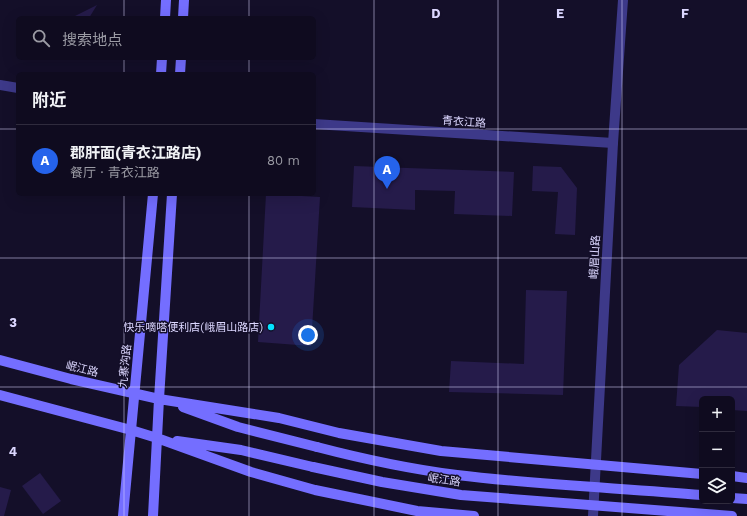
<!DOCTYPE html>
<html lang="zh">
<head>
<meta charset="utf-8">
<style>
	body { margin:0; font-family:"Work Sans","Noto Sans SC",sans-serif; background:#1d192c; color:#f1f3f6 }
	.controls { position:absolute; right:12px; bottom:12px; display:grid; overflow:hidden; border-radius:6px; box-shadow:0 4px 16px #0002 }
	.controls button { width:36px; height:36px; display:grid; place-items:center; padding:0; border:0; border-bottom:1px solid #2f2b3d; background:#0f0b1f; color:#f1f3f6; font:20px sans-serif }
	.you { position:absolute; left:308px; top:335px; width:14px; height:14px; margin:-10px; border:3px solid #fff; border-radius:50%; background:#1a73e8; box-shadow:0 0 0 6px #1a73e833 }
	.badge { display:grid; place-items:center; width:26px; height:26px; border-radius:50%; background:#2563eb; color:#fff; font-size:13px; font-weight:700 }
	.pin { position:absolute; translate:-50% -33px; filter:drop-shadow(0 1px 2px #0008) }
	.pin::after { content:''; position:absolute; top:21px; width:14px; height:12px; background:inherit; clip-path:polygon(0 0,100% 0,50% 100%) }
	.list { margin:0; padding:0; list-style:none }
	h2 { display:flex; justify-content:space-between; align-items:center; height:52px; margin:0; padding:0 16px; font-size:17px }
	h2 small { font-size:13px; font-weight:400; color:#9b9ba4 }
	.list li { display:grid; grid-template-columns:26px 1fr auto; gap:12px; align-items:center; box-sizing:border-box; height:72px; padding:0 16px; border-top:1px solid #2f2b3d }
	.list b { display:block; font-size:15px; white-space:nowrap }
	.list p { margin:0; font-size:13px; white-space:nowrap; color:#9b9ba4 }
	.list em { font-size:13px; font-style:normal; color:#9b9ba4 }
	.icon { flex:none; width:22px; height:22px; fill:none; stroke:currentColor; stroke-width:2; stroke-linecap:round; stroke-linejoin:round }
	.map { position:relative; flex:none; width:747px; height:516px; overflow:hidden }
	.search { position:absolute; background:#0f0b1f; box-shadow:0 4px 16px #0002; left:16px; top:16px; width:300px; height:44px; display:flex; align-items:center; gap:10px; box-sizing:border-box; padding:0 14px; border-radius:6px; color:#9b9ba4; font-size:15px }
	.panel { position:absolute; background:#0f0b1f; box-shadow:0 4px 16px #0002; left:16px; top:72px; width:300px; height:124px; border-radius:6px }
	.map>svg:first-child { display:block }
	.building { fill:#251b4a }
	.lines { fill:none; stroke-linecap:round; stroke-linejoin:round }
	.minor { stroke:#3d3989; stroke-width:10 }
	.tertiary { stroke:#3d3989; stroke-width:10 }
	.secondary { stroke:#746eff; stroke-width:10 }
	.secondary-bridge { stroke:#746eff; stroke-width:10 }
	.grid { fill:none; stroke:#dcd7ff; stroke-width:1; stroke-opacity:0.55 }
	.poi-dot { fill:#03e2ff; stroke:#140f29; stroke-width:1.5 }
	.labels { text-anchor:middle; dominant-baseline:central; stroke-width:3; stroke-linejoin:round; paint-order:stroke }
	.street-label { font-size:11px; fill:#dcd7ff; stroke:#140f29 }
	.poi-label { font-size:11px; fill:#dcd7ff; stroke:#140f29; text-anchor:end }
	.grid-label { font-size:13px; text-anchor:middle; font-weight:bold; fill:#dcd7ff; stroke:#140f29; stroke-width:3; stroke-linejoin:round; paint-order:stroke }
</style>
</head>
<body>
<div class="map">
<svg width="747" height="516" viewBox="0 0 747 516">
	<rect width="100%" height="100%" fill="#140f29"/>
	<path class="building" d="M97 5 89 18H71Z
		M354 166 514 172 512 216 454 214 455 191 415 190V210L352 207Z
		M533 166 561 167 577 188 575 235 555 234 558 192 532 191Z
		M266 194 320 197 311 346 258 342Z
		M526 290 567 291 563 395 449 392 451 361 524 364Z
		M717 330 747 333V411L732 410V399H702V407L676 406 679 365Z
		M40 473 61 501 43 514 22 486Z
		M0 487 11 490 4 516H0Z"/>
	<g class="lines">
		<path class="minor" d="M0 85 18 88
			M314 124 613 143"/>
		<path class="tertiary" d="M593 516 613 143 623 0"/>
		<path class="secondary" d="M165 18 166 0
			M183 18 184 0
			M161 74 162 58
			M180 74 181 58
			M0 360 71 379 159 399 279 418 339 433 441 451 702 474
			M0 395 131 430 157 438 251 472 315 490 417 511 474 516
			M183 407 238 427 317 447
			M177 441 241 450 313 467
			M732 476 747 478
			M732 498 747 499
			M123 516 153 194
			M153 516 159 399 172 194"/>
		<path class="secondary-bridge" d="M317 447C363 459 410 469 457 475 538 485 620 488 702 495
			M313 467 382 482 461 495 732 516"/>
	</g>
	<path class="grid" d="M124 0V18M249 0V18M374 0V516M498 0V516M622 0V516M124 58V74M249 58V74M0 129H18M314 129H747M124 194V516M249 194V516M0 258H747M0 387H747"/>
	<circle class="poi-dot" cx="271" cy="327" r="4"/>
	<g class="labels">
		<g class="street-label">
			<text transform="translate(464 122) rotate(4)">青衣江路</text>
			<text transform="translate(595 257) rotate(-87)">峨眉山路</text>
			<text transform="translate(125 366) rotate(-84)">九寨沟路</text>
			<text transform="translate(82 369) rotate(14)">岷江路</text>
			<text transform="translate(444 480) rotate(9)">岷江路</text>
		</g>
		<g class="poi-label">
			<text x="263" y="327">快乐嘀嗒便利店(峨眉山路店)</text>
		</g>
	</g>
	<g class="grid-label">
		<text x="436" y="18">D</text>
		<text x="560" y="18">E</text>
		<text x="685" y="18">F</text>
		<text x="13" y="327">3</text>
		<text x="13" y="456">4</text>
	</g>
</svg>
<div class="controls">
<button>+</button>
<button>−</button>
<button><svg class="icon" aria-label="layers" viewBox="0 0 24 24"><path d="M12 4l9 5-9 5-9-5zM3 14l9 5 9-5"/></svg></button>
</div>
<div class="you"></div>
<div class="pin badge" style="left:387px;top:189px">A</div>
<div class="search"><svg class="icon" aria-label="search" viewBox="0 0 24 24"><circle cx="10" cy="10" r="6"/><path d="M15 15l6 6"/></svg>搜索地点</div>
<section class="panel">
<h2>附近<small></small></h2>
<ul class="list">
<li><span class="badge">A</span><div><b>郡肝面(青衣江路店)</b><p>餐厅 · 青衣江路</p></div><em>80 m</em></li>
</ul>
</section>
</div>
</body>
</html>
